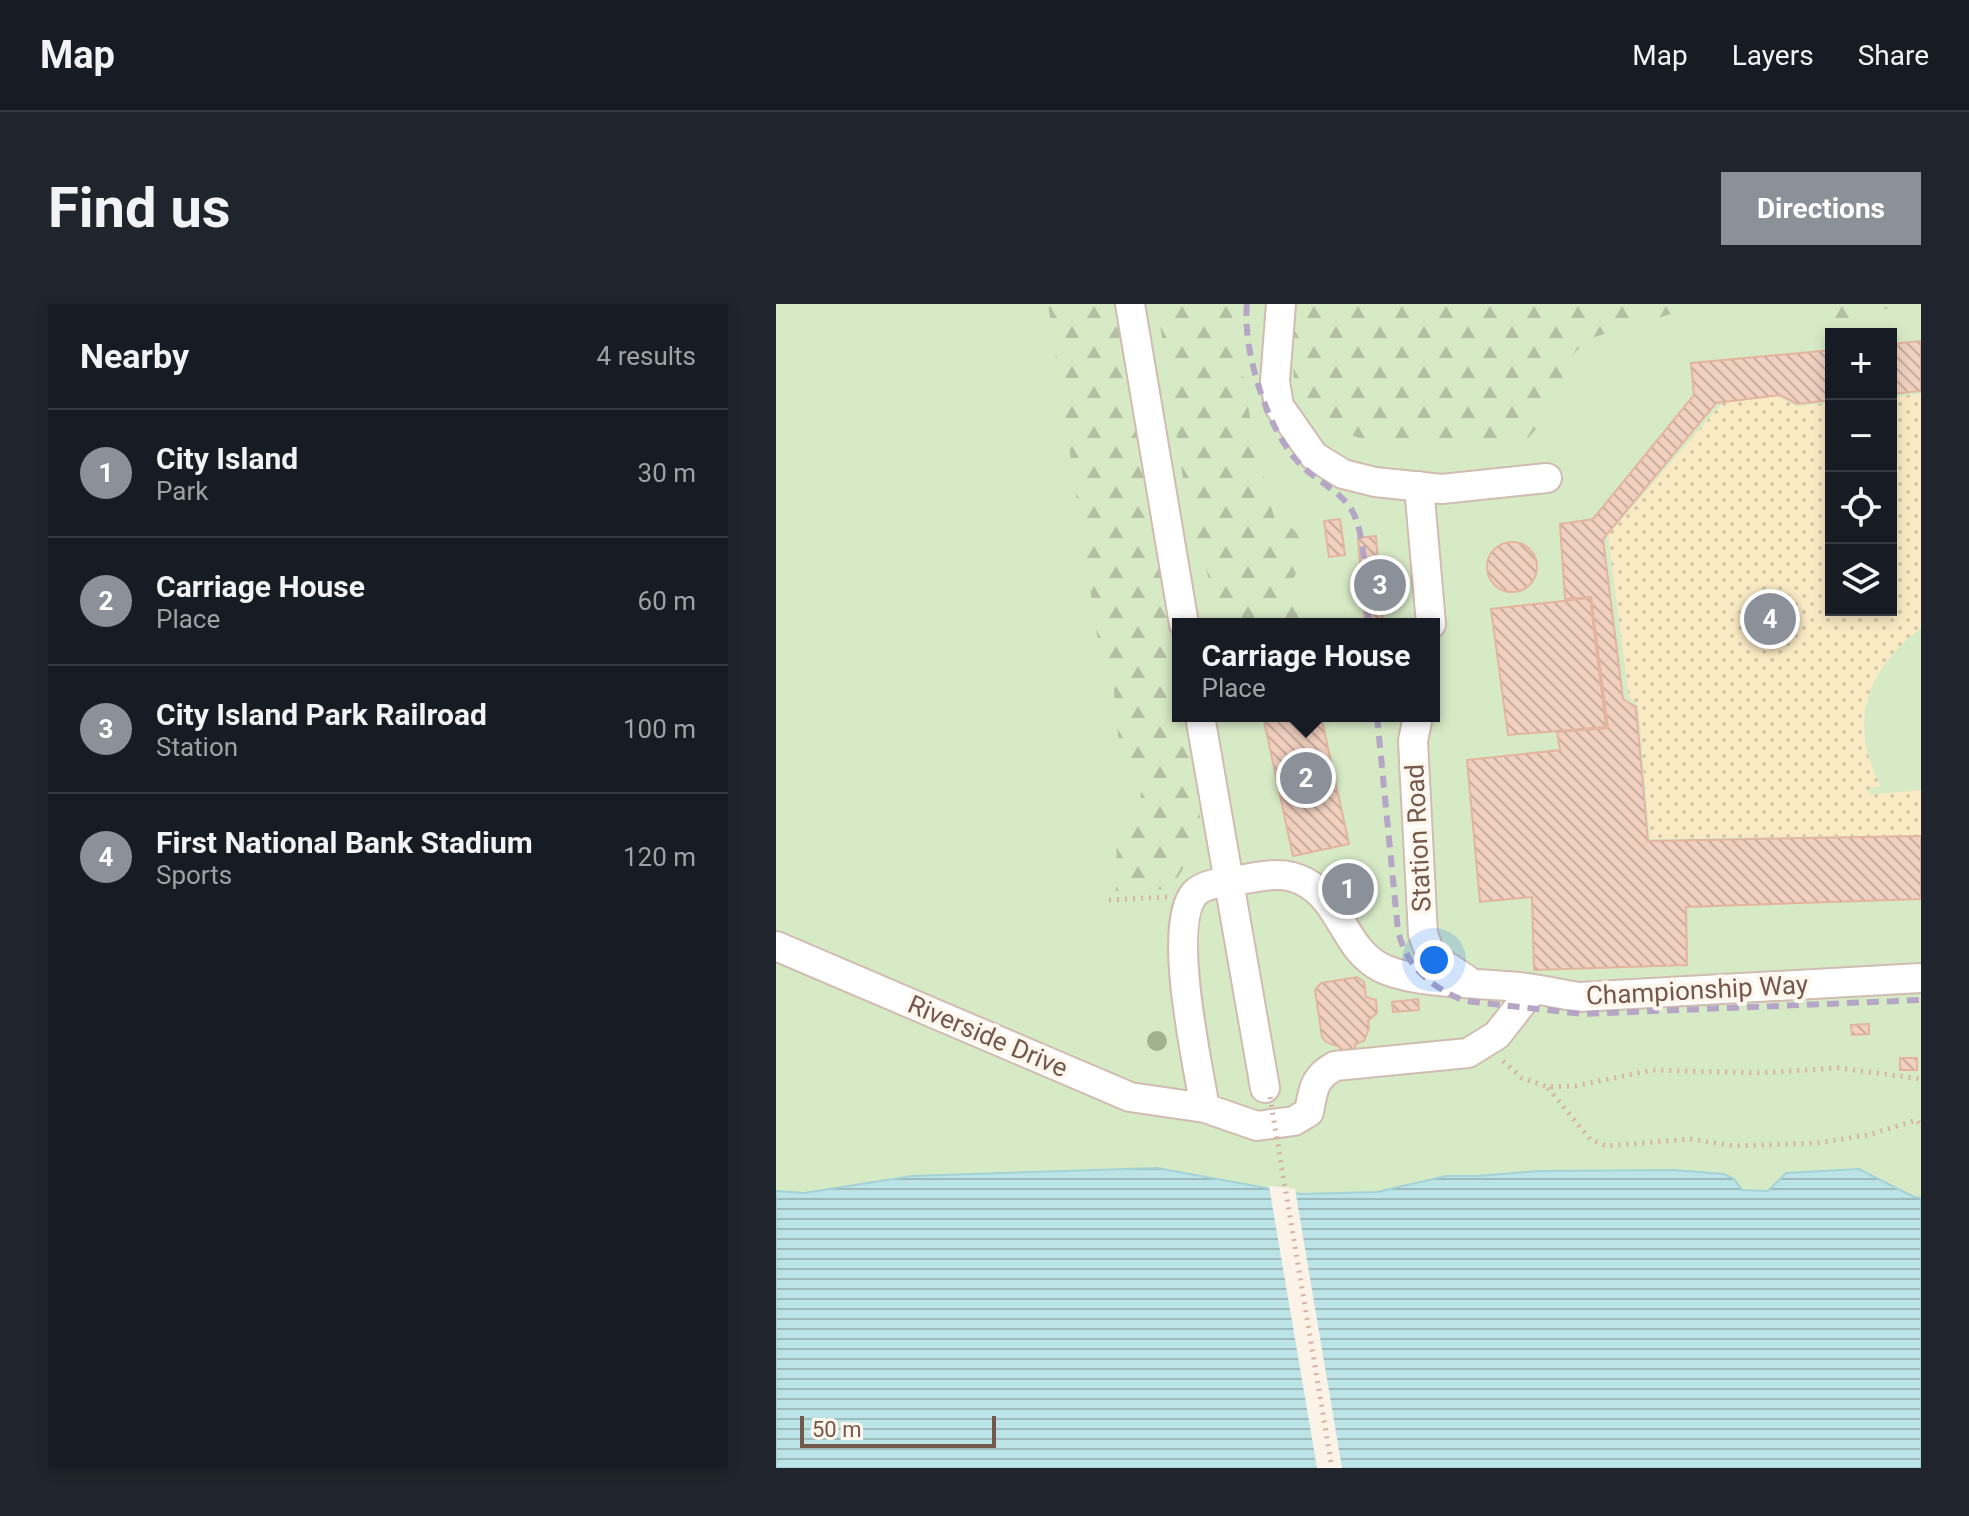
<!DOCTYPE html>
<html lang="en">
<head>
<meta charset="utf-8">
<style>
	body { margin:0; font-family:Roboto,sans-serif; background:#20242c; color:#f1f3f6 }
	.controls { position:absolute; right:24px; top:24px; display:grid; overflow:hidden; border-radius:0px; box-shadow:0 4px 12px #0003 }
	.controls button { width:72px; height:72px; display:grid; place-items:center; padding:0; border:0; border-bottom:2px solid #363941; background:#171b24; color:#f1f3f6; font:40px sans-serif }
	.scale { position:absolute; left:24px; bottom:20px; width:196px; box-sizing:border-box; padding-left:8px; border:4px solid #75584c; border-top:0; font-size:22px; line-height:28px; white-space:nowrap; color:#75584c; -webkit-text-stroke:6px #fef7ee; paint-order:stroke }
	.you { position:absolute; left:658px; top:656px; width:28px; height:28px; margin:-20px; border:6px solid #fff; border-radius:50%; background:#1a73e8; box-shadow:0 0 0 12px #1a73e833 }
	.badge { display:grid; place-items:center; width:52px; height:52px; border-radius:50%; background:#8c9099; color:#fff; font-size:26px; font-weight:700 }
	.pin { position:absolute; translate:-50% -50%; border:4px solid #fff; box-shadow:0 2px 8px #0006 }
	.popup { position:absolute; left:396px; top:314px; width:268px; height:104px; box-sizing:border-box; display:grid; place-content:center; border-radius:0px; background:#171b24; filter:drop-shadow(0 2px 6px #0005); font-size:26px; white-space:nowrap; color:#9ea1a6 }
	.popup b { font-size:30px; color:#f1f3f6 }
	.popup::after { content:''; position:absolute; left:50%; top:100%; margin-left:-16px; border:16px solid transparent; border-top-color:#171b24 }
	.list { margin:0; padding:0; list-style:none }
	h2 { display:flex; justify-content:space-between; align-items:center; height:104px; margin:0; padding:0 32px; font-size:34px }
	h2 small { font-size:26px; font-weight:400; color:#9ea1a6 }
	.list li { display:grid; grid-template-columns:52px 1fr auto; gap:24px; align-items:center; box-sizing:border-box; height:128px; padding:0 32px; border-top:2px solid #363941 }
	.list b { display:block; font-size:30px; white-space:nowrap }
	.list p { margin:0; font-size:26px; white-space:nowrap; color:#9ea1a6 }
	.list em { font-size:26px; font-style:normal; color:#9ea1a6 }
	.icon { flex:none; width:44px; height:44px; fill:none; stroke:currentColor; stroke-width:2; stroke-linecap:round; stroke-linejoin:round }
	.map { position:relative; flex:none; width:1145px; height:1164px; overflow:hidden; border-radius:0px }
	header { display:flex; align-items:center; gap:48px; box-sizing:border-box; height:112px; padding:0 40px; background:#171b24; border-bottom:2px solid #363941 }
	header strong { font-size:38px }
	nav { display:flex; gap:44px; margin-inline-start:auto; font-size:28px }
	.intro { display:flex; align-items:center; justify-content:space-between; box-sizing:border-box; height:192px; padding:0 48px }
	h1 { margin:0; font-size:56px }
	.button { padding:20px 36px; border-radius:0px; background:#8c9099; color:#fff; font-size:28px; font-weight:700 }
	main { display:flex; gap:48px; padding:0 48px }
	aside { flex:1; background:#171b24; border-radius:0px; box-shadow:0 4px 12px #0003 }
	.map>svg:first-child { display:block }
	.green { fill:#d7eac6; fill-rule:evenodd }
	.forest { fill:url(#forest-firs) }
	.sand { fill:url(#sand-dots) }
	.water { fill:url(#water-rules); stroke:#a3d3d7; stroke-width:2 }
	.pier { fill:#fcf3e8 }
	.building { fill:url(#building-back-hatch); stroke:#e3b5a1; stroke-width:2 }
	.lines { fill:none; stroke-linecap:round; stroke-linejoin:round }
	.minor-casing { stroke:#d0bcb0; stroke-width:32 }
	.path { stroke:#d6b3a3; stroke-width:5; stroke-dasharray:2 6; stroke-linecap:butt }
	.minor { stroke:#fff; stroke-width:28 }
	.rail { stroke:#b5a6c6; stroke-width:6; stroke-dasharray:12 8; stroke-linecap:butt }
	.path-bridge { stroke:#d6b3a3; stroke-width:5; stroke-dasharray:2 6; stroke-linecap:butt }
	.tree { fill:#a2b18e }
	.labels { text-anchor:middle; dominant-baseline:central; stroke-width:8; stroke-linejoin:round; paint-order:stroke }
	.street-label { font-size:26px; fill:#75584c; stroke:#fef7ee }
</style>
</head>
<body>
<header>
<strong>Map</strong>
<nav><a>Map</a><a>Layers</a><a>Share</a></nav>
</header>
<div class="intro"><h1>Find us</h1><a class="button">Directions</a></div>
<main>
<aside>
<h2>Nearby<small>4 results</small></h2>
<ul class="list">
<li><span class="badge">1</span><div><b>City Island</b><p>Park</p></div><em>30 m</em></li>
<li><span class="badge">2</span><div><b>Carriage House</b><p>Place</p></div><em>60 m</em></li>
<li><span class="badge">3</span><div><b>City Island Park Railroad</b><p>Station</p></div><em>100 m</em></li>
<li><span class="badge">4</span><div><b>First National Bank Stadium</b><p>Sports</p></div><em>120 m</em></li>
</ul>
</aside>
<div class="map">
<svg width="1145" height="1164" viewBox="0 0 1145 1164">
	<defs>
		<pattern id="forest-firs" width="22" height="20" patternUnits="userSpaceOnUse" patternTransform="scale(2)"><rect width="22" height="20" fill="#d7eac6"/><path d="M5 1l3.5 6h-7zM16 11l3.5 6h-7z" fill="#b3c0a3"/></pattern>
		<pattern id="sand-dots" width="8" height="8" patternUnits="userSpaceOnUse" patternTransform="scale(2)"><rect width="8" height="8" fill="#faeac4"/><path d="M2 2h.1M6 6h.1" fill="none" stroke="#cfc0a1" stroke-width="1.8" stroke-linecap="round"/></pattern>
		<pattern id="water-rules" width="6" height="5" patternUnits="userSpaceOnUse" patternTransform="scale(2)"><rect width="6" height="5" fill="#bce3e5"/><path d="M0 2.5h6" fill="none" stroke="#9dbbbc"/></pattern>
		<pattern id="building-back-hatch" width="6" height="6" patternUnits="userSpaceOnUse" patternTransform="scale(2)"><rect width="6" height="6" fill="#f1d0c0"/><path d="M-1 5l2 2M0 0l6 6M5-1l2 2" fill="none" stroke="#c8ac9e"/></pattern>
	</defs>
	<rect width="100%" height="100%" fill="#fcf3e8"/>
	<path class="green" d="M0 0H1145V894L972 888 966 886 958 875 948 870 898 866 762 867 702 872H670L601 888 581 890H524L225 870 136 872 28 889 0 887ZM1055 30H1115V306H1055ZM402 320H658V412H402Z"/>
	<path class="forest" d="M272 0H346L402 367V412H409L427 534 394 585 340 587 341 523 364 506 366 465 346 443 342 431 337 376 324 351Z
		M381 0H454L477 130 498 213 523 229 526 253 518 274 539 320H448L413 215Z
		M522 0H928L812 35 791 57 780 101 749 138 671 141 593 138 548 120 518 80 516 38Z
		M1032 0H1131L1052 19Z"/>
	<path class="sand" d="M1145 90V324C1090 365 1071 420 1105 482L1093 484V491L1145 486V531L874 535 862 401 853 393 832 231 949 96 1001 92 1020 102 1055 99V306H1115V93Z"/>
	<path class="water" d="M381 864 524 890 601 888 670 872H702L762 867 898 866 948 870 958 875 966 886 992 887 1010 869 1083 865 1138 893 1145 894V1164H0V887L28 889 136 872Z"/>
	<path class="pier" d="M493 882 519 885 566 1164H541Z"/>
	<path class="building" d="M1145 37V87L1115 90V40Z
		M1055 46V96L1021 100 1004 91 940 99 827 235 847 395 860 403 872 537 1145 532V595L910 603 911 661 758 666 756 593 704 598 691 456 784 446 781 428 832 424 815 293 789 295 784 220 817 215 918 91 915 59Z
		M564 215 569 251 553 253 548 217Z
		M600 232 602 259 621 257 624 303 605 304 607 320H589L582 234Z
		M711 263a25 25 0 1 1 50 0a25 25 0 1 1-50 0Z
		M814 294 830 423 732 431 715 305Z
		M487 412H545L573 540 517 552Z
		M581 673 588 678 590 693 600 696 601 709 592 717 593 724 588 737 579 740 580 751 565 754 564 743 550 738 546 733 539 686 545 679Z
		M642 695 643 706 617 708 616 698Z
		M1093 720V730L1076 731 1075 721Z
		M1124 754H1141V766H1124Z"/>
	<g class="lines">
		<g class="minor-casing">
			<path id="minor" d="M354 0 408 320
				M505 0 499 77 503 102 538 152 567 170 599 178 666 185 771 174
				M643 182 655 320
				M424 412 489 784
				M642 412 637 437 647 630 655 652 690 675
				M0 642 354 793 429 804 481 822 518 817 533 808C537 786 538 773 559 762L692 749 721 731 757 685
				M429 804C422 762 390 620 419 589 429 579 450 578 464 576 487 572 508 566 529 578 565 597 568 644 604 663 636 680 706 679 742 683 763 685 783 690 803 693L1145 674"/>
		</g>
		<path class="path" d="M333 596 391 593
			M727 757 746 774 772 783 799 782 877 766 982 769 1063 764 1145 775
			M772 784 814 835 830 842 914 835 958 842 1041 839 1092 831 1141 816 1145 822"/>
		<use href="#minor" class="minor"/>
		<path class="rail" d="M471 0C466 46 492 128 524 160 539 176 564 187 575 205 590 227 590 291 593 320
			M601 412 622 627C631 664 655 683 689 697L807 710 1145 696"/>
		<path class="path-bridge" d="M494 793 556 1164"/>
	</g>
	<circle class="tree" cx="381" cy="737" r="10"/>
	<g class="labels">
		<g class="street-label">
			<text transform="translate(642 534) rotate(-93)">Station Road</text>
			<text transform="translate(921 686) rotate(-3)">Championship Way</text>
			<text transform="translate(212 732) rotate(23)">Riverside Drive</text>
		</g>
	</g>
</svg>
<div class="controls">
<button>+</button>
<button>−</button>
<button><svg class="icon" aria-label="locate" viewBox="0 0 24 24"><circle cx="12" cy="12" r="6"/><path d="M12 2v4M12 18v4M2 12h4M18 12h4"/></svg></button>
<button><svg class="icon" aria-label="layers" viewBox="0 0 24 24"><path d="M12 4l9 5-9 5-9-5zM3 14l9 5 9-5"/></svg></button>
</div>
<div class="scale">50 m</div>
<div class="you"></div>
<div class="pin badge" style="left:572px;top:585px">1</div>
<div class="pin badge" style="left:530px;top:474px">2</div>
<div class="popup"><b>Carriage House</b>Place</div>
<div class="pin badge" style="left:604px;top:281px">3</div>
<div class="pin badge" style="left:994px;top:315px">4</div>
</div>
</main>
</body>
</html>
